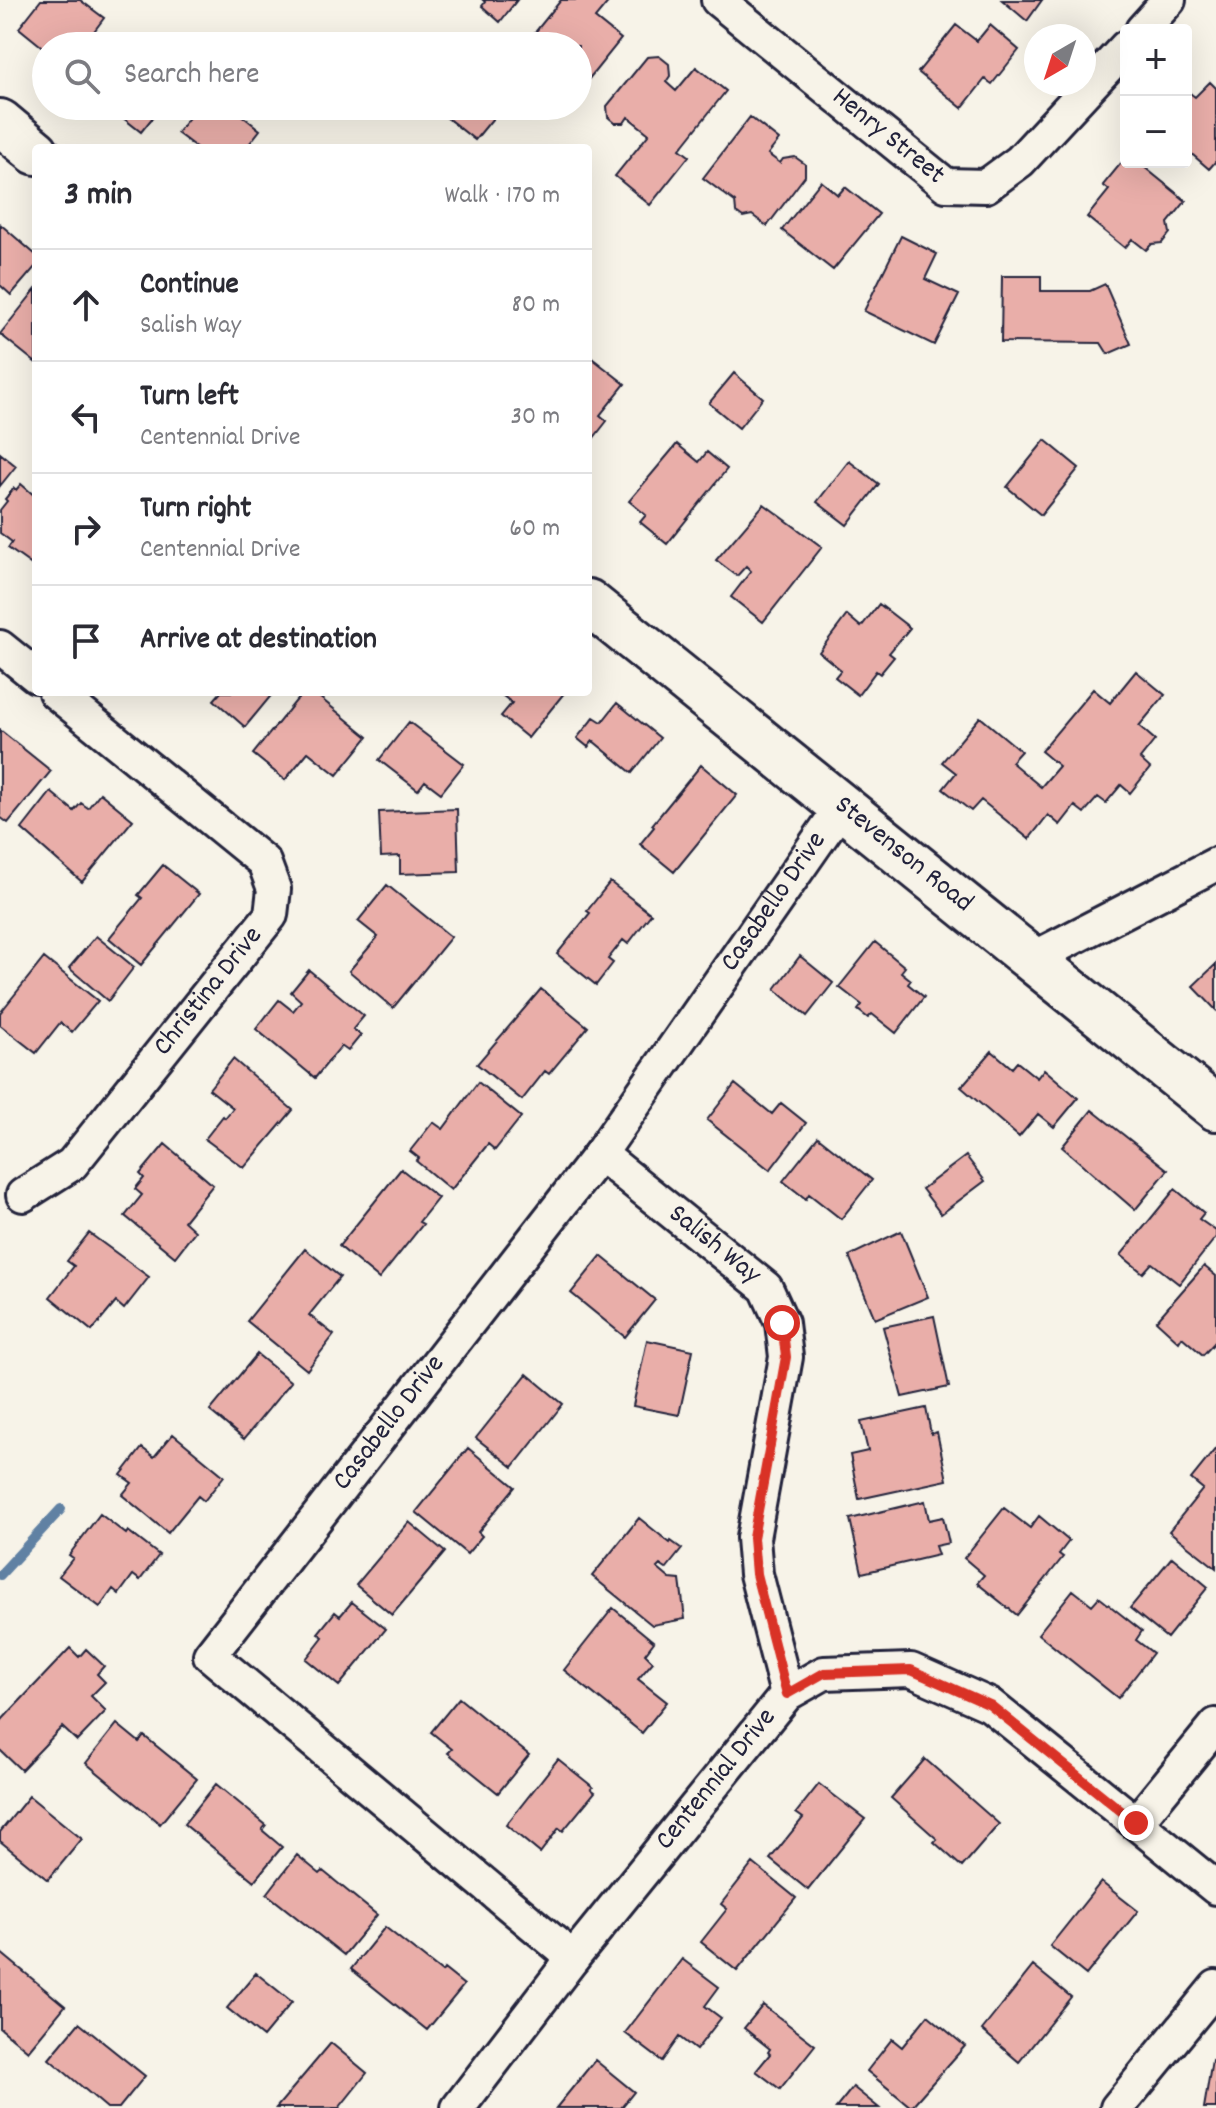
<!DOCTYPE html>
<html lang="en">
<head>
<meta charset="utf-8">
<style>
	body { margin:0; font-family:Dekko,sans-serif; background:#f7f7f7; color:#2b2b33 }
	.controls { position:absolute; right:24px; top:24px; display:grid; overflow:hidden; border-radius:8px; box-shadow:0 8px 32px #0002 }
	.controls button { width:72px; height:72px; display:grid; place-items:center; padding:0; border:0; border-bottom:2px solid #e1e1e2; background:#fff; color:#2b2b33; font:40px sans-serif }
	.compass { position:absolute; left:1024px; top:24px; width:72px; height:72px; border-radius:50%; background:#fff; box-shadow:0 8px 32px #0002; rotate:219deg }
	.stop { position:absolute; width:24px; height:24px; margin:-18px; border:6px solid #d93025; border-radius:50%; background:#fff }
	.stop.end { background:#d93025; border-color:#fff; box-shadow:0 2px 8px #0008 }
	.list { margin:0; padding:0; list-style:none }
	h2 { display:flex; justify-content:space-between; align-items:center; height:104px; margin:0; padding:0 32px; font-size:34px }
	h2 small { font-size:26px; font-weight:400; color:#7c7c81 }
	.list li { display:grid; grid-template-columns:52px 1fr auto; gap:24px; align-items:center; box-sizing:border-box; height:112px; padding:0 32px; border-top:2px solid #e1e1e2 }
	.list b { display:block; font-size:30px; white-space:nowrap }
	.list p { margin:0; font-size:26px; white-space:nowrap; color:#7c7c81 }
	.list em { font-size:26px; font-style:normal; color:#7c7c81 }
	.icon { flex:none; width:44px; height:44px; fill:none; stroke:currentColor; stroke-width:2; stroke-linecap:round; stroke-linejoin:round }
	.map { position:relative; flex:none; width:1216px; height:2108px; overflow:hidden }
	.search { position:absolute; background:#fff; box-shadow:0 8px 32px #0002; left:32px; top:32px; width:560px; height:88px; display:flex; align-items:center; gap:20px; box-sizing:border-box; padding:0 28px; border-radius:44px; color:#7c7c81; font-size:30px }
	.panel { position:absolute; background:#fff; box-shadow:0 8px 32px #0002; left:32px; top:144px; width:560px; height:552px; border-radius:8px }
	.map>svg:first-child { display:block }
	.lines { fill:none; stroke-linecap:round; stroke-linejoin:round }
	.stream { stroke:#6081a3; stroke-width:10 }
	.building { fill:#e9aea9; stroke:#22223b; stroke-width:2 }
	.street-casing { stroke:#22223b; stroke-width:38 }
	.secondary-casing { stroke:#22223b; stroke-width:50 }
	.street { stroke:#f7f3e8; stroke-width:32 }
	.secondary { stroke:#f7f3e8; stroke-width:44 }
	.route { stroke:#d93025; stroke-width:10 }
	.labels { text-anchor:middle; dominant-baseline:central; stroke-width:8; stroke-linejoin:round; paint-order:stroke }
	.street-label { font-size:28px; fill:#22223b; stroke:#f7f3e8 }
</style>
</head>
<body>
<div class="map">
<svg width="1216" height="2108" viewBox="0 0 1216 2108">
	<rect width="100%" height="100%" fill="#f7f3e8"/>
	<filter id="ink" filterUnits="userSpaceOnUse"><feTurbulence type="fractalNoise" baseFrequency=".0125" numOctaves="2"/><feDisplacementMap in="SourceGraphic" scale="16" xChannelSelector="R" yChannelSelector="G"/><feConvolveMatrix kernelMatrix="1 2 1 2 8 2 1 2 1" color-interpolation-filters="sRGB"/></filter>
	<g filter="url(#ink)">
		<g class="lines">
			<path class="stream" d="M0 1575 61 1509"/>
		</g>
		<path class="building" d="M41 0H80L104 18 83 46H46V50L19 28Z
			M483 0H517L500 22 482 6 485 2Z
			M561 0H610L595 18 621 39 588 80 578 71V46H524Z
			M1002 0H1042L1027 21Z
			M956 25 977 41 990 25 1019 50 992 84 985 79 962 108 918 72Z
			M123 36 136 46H116Z
			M659 56 669 64 670 76 666 82 676 91 696 67 726 91 680 149 689 156 650 205 615 176 649 134 628 117 624 123H615L608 117 607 106 647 57Z
			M1210 82 1216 88V161L1209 169 1186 149V90L1195 97Z
			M108 106H162L141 132Z
			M198 106H230L260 130 246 148H197L177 133Z
			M447 106H503L475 140 441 113Z
			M750 117 779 140 768 154 780 163 783 159 795 157 805 164V176L767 226 752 215 743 217 736 212 735 202 703 178Z
			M1126 157V162H1138L1186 201 1168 223 1170 233 1162 243 1152 244 1146 250 1132 239 1125 248 1087 217 1109 190 1103 185Z
			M821 181 838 195 845 187 879 214 833 270 782 230Z
			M0 224 36 255V266L11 295 0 285Z
			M901 236 937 254 925 279 959 295 934 345 864 311Z
			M1002 276H1041V291H1090L1105 284 1131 344 1108 354 1101 343 1001 342Z
			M36 289V363L0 334Z
			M588 355 625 384 600 415 607 421 589 444Z
			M734 373 763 398 739 428 709 403Z
			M1045 440 1079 468 1041 515 1007 487Z
			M677 444 699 462 707 452 727 469 667 544 640 522 646 515 629 501Z
			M0 453 16 466 0 486Z
			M849 461 879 484 847 525 817 502Z
			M21 484 36 497V568L8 548 12 542 0 533V510L7 501 5 499 14 488 16 490Z
			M764 504 822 547 763 622 731 597 751 571 746 566 737 576 716 560Z
			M879 604 910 628 889 653 894 657 880 674 876 671 858 695 835 677 841 670 819 652 847 615 861 627Z
			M1136 671 1165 695 1139 726 1155 740 1140 759 1150 768 1130 793 1121 785 1106 803 1098 797 1084 813 1075 806 1060 825 1048 815 1029 839 981 800 971 811 943 789 956 773 942 762 980 717 1021 751 1011 762 1041 787 1059 766 1041 751 1093 689 1110 703Z
			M221 692H274L245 727 214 700Z
			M303 692H313L368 737 337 775 308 752 285 780 253 754Z
			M498 692H565L528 738 501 716 512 703Z
			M617 703 660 738 632 773 593 741 588 747 577 738 594 717 602 722Z
			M409 722 464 764 441 793 425 781 418 790 379 760Z
			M0 730 51 771 8 823 0 817Z
			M701 765 737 795 674 872 640 844 654 827 652 825Z
			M51 792 74 811 81 803 88 808 100 793 133 820 82 882 22 829Z
			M457 809 459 872 400 874V856L381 857 379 812Z
			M163 865 199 894 141 965 109 938 142 898 138 895Z
			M610 882 651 914 628 944 623 940 608 959 613 963 596 985 557 954 590 913 587 911Z
			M387 885 451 937 393 1008 349 971 378 937 358 921Z
			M96 936 134 967 108 1001 69 968Z
			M875 942 905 967 901 972 911 980 908 984 924 997 896 1033 872 1014 868 1018 858 1010 862 1005 839 987Z
			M800 956 833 983 807 1016 775 989Z
			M44 958 98 1001 72 1032 60 1023 36 1053 0 1025V1013Z
			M1216 964V1010L1193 986Z
			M309 970 364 1016 353 1029 361 1035 348 1051 341 1046 315 1078 256 1029 279 1000 293 1011 301 1001 291 992Z
			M541 989 588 1027 549 1074 545 1071 522 1100 477 1064Z
			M992 1051 1012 1068 1017 1062 1037 1078 1044 1069 1078 1098 1054 1127 1038 1114 1019 1137 961 1087Z
			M233 1059 293 1110 244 1168 205 1139 223 1116 225 1118 233 1108 209 1089Z
			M478 1082 521 1117 495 1150 488 1144 451 1190 416 1161 419 1158 410 1151 433 1122 443 1129Z
			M735 1084 772 1114 781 1103 806 1123 770 1170 707 1120Z
			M1092 1110 1168 1170 1135 1210 1062 1147Z
			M818 1137 872 1180 841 1219 809 1194 806 1199 783 1181Z
			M165 1144 213 1185 184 1221 195 1231 175 1257 125 1216 142 1195 135 1189 144 1178 140 1174Z
			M966 1156 985 1181 941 1214 922 1189Z
			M401 1169 438 1198 419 1222 423 1224 379 1279 339 1246Z
			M1175 1189 1204 1213 1199 1219 1216 1231V1237L1179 1284 1152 1263 1143 1273 1121 1255Z
			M901 1231 928 1297 875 1319 849 1256Z
			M89 1233 149 1277 124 1309 116 1302 92 1331 50 1297 74 1266 67 1261Z
			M305 1249 340 1277 309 1315 334 1335 307 1370 247 1321Z
			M601 1256 655 1300 625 1337 571 1293Z
			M1204 1266 1216 1276V1341L1203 1355 1182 1337 1179 1342 1156 1321Z
			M934 1316 949 1387 902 1397 883 1327Z
			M647 1340 693 1350 679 1415 633 1406Z
			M257 1354 291 1382 244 1439 210 1411Z
			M527 1374 563 1404 513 1467 476 1438Z
			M926 1408 931 1434 937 1432 947 1480 859 1499 850 1455 868 1451 861 1422Z
			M173 1434 224 1476 204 1501 198 1496 168 1533 122 1495 132 1483 121 1475 142 1448 154 1457Z
			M468 1448 515 1487 478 1532 482 1536 467 1554 416 1512Z
			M1216 1448V1568L1169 1531 1203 1489 1191 1479Z
			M925 1501 929 1520 943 1517 949 1543 935 1546 938 1555 862 1573 850 1519Z
			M1004 1508 1030 1528 1039 1516 1069 1541 1059 1554 1063 1557 1017 1615 977 1583 984 1575 964 1558Z
			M100 1514 126 1534 128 1531 159 1555 140 1580 133 1575 119 1594 113 1589 100 1607 59 1576 73 1558 69 1555Z
			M639 1518 670 1543 671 1541 682 1549 666 1569 660 1565 657 1568 670 1579 680 1580 685 1619 652 1625 592 1576Z
			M409 1522 445 1552 392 1615 356 1585Z
			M1172 1557 1208 1587 1167 1638 1130 1608Z
			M1073 1590 1092 1605 1099 1597 1142 1631 1136 1640 1153 1653 1118 1698 1038 1634Z
			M352 1602 386 1629 339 1686 306 1659 323 1637 318 1633 335 1612 340 1616Z
			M613 1608 654 1642 645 1654 653 1662 638 1679 667 1702 642 1733 564 1670Z
			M70 1648 79 1657 86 1649 104 1666 97 1674 105 1682 91 1696 106 1711 77 1741 62 1727 21 1770 0 1750V1722Z
			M459 1698 529 1755 498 1793 448 1753 452 1749 431 1732Z
			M117 1724 139 1742 144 1736 197 1779 160 1824 86 1763Z
			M558 1759 593 1787 591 1789 595 1792 563 1831 559 1828 540 1853 506 1825Z
			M925 1759 999 1824 962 1867 934 1842 937 1839 891 1798Z
			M216 1784 266 1825 262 1830 282 1847 254 1881 184 1824Z
			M819 1784 865 1819 808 1890 770 1859 803 1818 796 1813Z
			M29 1796 82 1839 48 1880 0 1841V1832Z
			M297 1855 320 1874 323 1871 377 1915 344 1955 267 1894Z
			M753 1863 796 1898 737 1971 701 1942 727 1909 721 1904Z
			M1101 1882 1138 1911 1086 1975 1050 1946Z
			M385 1927 442 1972 444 1969 464 1985 427 2030 351 1969Z
			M0 1952 65 2006 28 2051 0 2028Z
			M682 1959 719 1987 705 2006 721 2018 696 2050 679 2037 662 2061 625 2033Z
			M1033 1966 1071 1997 1019 2062 982 2030Z
			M256 1973 292 2002 263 2037 227 2008Z
			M763 2005 815 2045 780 2089 756 2071 770 2054 768 2052 770 2049 744 2028Z
			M928 2015 965 2046 911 2107 867 2071 892 2039 902 2047Z
			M79 2023 145 2076 119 2108H107L49 2059Z
			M331 2043 367 2073 339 2108H276Z
			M595 2060 634 2092 621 2108H556Z
			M1212 2060 1216 2061V2108H1204Z
			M853 2087 879 2108H836Z"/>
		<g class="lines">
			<g class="street-casing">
				<g id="street">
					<path id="s1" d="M718 0 946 185 986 186 1020 161 1126 47"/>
					<path d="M1142 30 1169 0"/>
					<path d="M0 647 36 676"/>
					<path d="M1032 959 1216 864"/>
					<path id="s2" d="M600 1154 766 1288 782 1323 786 1357 753 1538 756 1574 787 1694"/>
					<path id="s3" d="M23 1195 72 1164 271 915 274 889 264 862 55 692"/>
					<path d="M1216 1725 1136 1823 1216 1888"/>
					<path id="s4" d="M573 1958 210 1655 600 1154 842 806"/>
					<path id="s5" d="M458 2108 573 1958 787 1694 824 1673 911 1670 990 1705 1136 1823"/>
					<path d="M1117 2108 1216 1987"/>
				</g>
			</g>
			<g class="secondary-casing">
				<g id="secondary">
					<path d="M0 122 36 152"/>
					<path id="s6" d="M588 602 1216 1108"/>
				</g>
			</g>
			<use href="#street" class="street"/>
			<use href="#secondary" class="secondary"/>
		</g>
	</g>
	<g class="lines" filter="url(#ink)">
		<path class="route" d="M782 1323 786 1357 753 1538 756 1574 787 1694 824 1673 911 1670 990 1705 1136 1823"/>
	</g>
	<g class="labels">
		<g class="street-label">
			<text stroke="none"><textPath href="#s1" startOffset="218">Henry Street</textPath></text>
			<text stroke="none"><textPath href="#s6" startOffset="404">Stevenson Road</textPath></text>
			<text stroke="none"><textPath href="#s4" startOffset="1414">Casabello Drive</textPath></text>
			<text stroke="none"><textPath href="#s3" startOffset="278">Christina Drive</textPath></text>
			<text stroke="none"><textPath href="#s2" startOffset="146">Salish Way</textPath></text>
			<text stroke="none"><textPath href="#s4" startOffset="766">Casabello Drive</textPath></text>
			<text stroke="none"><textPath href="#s5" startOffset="418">Centennial Drive</textPath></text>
		</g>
	</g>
</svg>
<div class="controls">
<button>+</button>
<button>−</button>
</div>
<svg class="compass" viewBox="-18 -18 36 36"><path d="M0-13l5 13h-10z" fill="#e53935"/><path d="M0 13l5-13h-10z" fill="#7c7c81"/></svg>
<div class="stop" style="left:782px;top:1323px"></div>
<div class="stop end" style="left:1136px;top:1823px"></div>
<div class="search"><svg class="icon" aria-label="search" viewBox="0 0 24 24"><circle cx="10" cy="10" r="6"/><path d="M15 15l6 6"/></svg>Search here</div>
<section class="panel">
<h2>3 min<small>Walk · 170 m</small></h2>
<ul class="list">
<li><svg class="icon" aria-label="ahead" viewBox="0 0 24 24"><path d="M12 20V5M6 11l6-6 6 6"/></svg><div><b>Continue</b><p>Salish Way</p></div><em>80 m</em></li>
<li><svg class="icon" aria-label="left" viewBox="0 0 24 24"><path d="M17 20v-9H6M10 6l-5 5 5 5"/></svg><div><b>Turn left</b><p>Centennial Drive</p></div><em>30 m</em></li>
<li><svg class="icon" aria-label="right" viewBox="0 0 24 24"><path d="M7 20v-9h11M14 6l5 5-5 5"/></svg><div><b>Turn right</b><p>Centennial Drive</p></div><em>60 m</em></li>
<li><svg class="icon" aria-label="arrive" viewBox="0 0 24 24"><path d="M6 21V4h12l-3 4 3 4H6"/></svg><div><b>Arrive at destination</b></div></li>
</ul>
</section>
</div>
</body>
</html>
